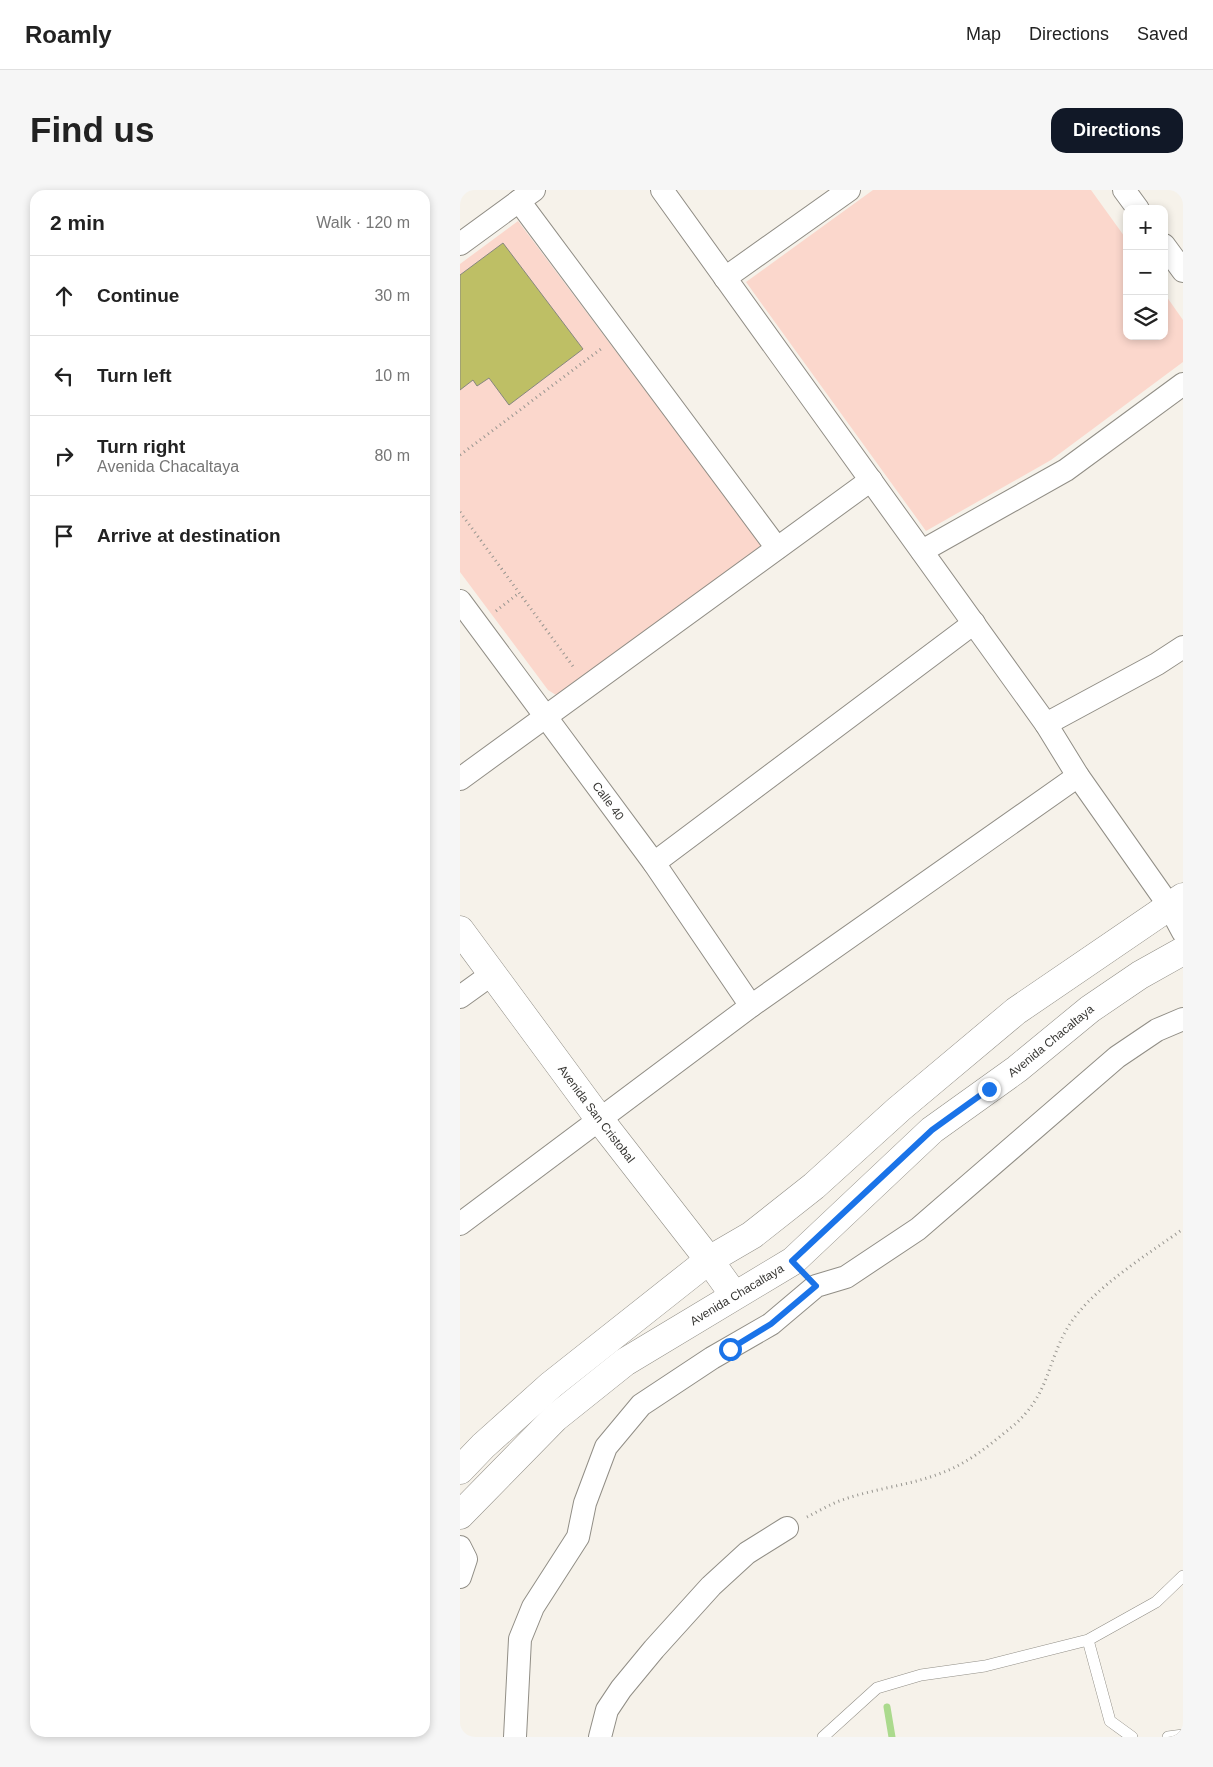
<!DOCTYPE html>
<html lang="en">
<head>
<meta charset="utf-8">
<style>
	body { margin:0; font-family:Arial,sans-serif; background:#f6f6f6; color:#222 }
	.controls { position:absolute; right:15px; top:15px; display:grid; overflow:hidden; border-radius:10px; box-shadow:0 2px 8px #0003 }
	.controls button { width:45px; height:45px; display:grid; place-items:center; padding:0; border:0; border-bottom:1px solid #e0e0e0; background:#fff; color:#222; font:25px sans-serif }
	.stop { position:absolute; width:15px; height:15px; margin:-11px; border:4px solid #1a73e8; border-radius:50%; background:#fff }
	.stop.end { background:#1a73e8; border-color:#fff; box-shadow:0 1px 5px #0008 }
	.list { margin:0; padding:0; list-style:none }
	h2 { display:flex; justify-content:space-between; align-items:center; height:65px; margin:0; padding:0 20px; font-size:21px }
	h2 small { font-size:16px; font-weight:400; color:#767676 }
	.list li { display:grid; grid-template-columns:32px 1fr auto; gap:15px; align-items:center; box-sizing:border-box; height:80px; padding:0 20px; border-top:1px solid #e0e0e0 }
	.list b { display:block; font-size:19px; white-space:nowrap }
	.list p { margin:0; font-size:16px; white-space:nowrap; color:#767676 }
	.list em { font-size:16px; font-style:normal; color:#767676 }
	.icon { flex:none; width:28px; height:28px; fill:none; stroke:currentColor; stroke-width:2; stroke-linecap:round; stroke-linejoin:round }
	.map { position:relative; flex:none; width:723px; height:1547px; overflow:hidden; border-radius:15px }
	header { display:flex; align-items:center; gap:30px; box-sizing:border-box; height:70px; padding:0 25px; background:#fff; border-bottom:1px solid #e0e0e0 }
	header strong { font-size:24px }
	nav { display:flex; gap:28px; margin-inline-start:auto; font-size:18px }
	.intro { display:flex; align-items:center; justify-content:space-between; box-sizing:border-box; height:120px; padding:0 30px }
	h1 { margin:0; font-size:35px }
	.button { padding:12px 22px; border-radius:15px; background:#111827; color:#fff; font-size:18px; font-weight:700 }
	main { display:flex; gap:30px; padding:0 30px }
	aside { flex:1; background:#fff; border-radius:15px; box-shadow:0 2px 8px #0003 }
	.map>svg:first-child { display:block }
	.green { fill:#fbd7cc }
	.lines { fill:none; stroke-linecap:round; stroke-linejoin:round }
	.stream { stroke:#abda8d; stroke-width:7 }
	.building { fill:#bebf65; stroke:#87877f }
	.service-casing { stroke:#918e86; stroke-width:12 }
	.minor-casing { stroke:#918e86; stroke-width:24 }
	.tertiary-casing { stroke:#918e86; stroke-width:29 }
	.path { stroke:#97958f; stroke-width:3; stroke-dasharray:1 4; stroke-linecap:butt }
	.service { stroke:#fff; stroke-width:11 }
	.minor { stroke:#fff; stroke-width:22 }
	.tertiary { stroke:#fff; stroke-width:28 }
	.route { stroke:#1a73e8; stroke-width:6 }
	.labels { text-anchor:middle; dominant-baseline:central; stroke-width:4; stroke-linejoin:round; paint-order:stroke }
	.street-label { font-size:12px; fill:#373633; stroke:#fff }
</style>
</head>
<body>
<header>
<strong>Roamly</strong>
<nav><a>Map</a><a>Directions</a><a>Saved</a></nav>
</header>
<div class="intro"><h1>Find us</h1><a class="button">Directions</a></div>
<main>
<aside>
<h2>2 min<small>Walk · 120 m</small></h2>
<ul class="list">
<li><svg class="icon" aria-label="ahead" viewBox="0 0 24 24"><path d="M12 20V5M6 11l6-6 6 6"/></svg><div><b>Continue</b></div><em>30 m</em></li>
<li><svg class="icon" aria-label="left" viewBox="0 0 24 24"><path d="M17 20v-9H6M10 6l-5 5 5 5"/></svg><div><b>Turn left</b></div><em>10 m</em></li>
<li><svg class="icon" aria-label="right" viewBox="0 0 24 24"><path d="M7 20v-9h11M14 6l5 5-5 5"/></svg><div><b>Turn right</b><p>Avenida Chacaltaya</p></div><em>80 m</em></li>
<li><svg class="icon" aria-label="arrive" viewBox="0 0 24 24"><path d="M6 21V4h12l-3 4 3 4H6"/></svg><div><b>Arrive at destination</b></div></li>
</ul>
</aside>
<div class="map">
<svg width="723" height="1547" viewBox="0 0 723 1547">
	<rect width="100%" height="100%" fill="#f6f2ea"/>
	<path class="green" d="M413 0H631L667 50V146H704V103L723 130V172L591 270 466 341 286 92Z
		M58 31 302 356 96 505 88 500 0 382V74Z"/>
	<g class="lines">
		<path class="stream" d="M427 1517 432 1547"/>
	</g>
	<path class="building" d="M43 53 123 159 49 215 29 188 17 196 13 190 0 200V85Z"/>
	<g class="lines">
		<g class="service-casing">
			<path id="service" d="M628 1450 650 1531 672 1547
				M363 1547 417 1498 461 1485 525 1476 628 1450 696 1412 723 1386
				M708 1547 723 1545"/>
		</g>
		<g class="minor-casing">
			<g id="minor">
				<path d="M202 0 586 534 618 586 708 714 723 742"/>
				<path d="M664 0 678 19"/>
				<path d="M59 11 317 358"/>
				<path d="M0 54 74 0"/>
				<path d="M704 55 723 81"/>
				<path d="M265 88 389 0"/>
				<path d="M462 361 606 280 723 194"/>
				<path id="s1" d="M0 411 194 673 291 816"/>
				<path d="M586 534 697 474 723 457"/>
				<path d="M0 589 411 290"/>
				<path d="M194 673 514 433"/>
				<path d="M0 807 32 784"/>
				<path d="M0 1034 291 816 618 586"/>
				<path d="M0 1357 6 1369 0 1387"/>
				<path d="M55 1547 60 1449 73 1417 118 1347 125 1313 146 1257 181 1215 252 1168 311 1134 356 1096 386 1087 458 1039 657 867 697 840 723 829"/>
				<path d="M140 1547 147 1520 161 1499 194 1459 251 1396 287 1363 327 1338"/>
			</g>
		</g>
		<g class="tertiary-casing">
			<g id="tertiary">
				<path id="s2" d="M0 740 140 930 249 1070 274 1105"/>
				<path d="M0 1280 23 1256 91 1195 249 1070 292 1045 354 996 439 919 556 821 723 707"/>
				<path id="s3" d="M0 1325 95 1228 165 1172 333 1071 472 940 557 879 630 819 680 785 723 761"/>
			</g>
		</g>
		<path class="path" d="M0 265 141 159
			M0 322 115 479
			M36 421 59 403
			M347 1327C359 1321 372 1313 385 1309 417 1298 452 1295 484 1282 510 1272 532 1253 553 1236 590 1204 586 1174 608 1137 631 1099 687 1065 723 1039"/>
		<use href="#service" class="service"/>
		<use href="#minor" class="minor"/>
		<use href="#tertiary" class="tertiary"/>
	</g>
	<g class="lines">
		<path class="route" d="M270 1159 311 1134 356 1096 332 1071 472 940 529 899"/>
	</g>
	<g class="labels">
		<g class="street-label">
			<text stroke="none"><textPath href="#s1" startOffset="249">Calle 40</textPath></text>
			<text stroke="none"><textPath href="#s3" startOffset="761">Avenida Chacaltaya</textPath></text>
			<text stroke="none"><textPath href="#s2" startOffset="229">Avenida San Cristobal</textPath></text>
			<text stroke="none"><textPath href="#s3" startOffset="356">Avenida Chacaltaya</textPath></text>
		</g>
	</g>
</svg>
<div class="controls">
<button>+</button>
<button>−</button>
<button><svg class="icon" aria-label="layers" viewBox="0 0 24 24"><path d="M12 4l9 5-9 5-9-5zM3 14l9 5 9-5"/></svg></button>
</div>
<div class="stop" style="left:270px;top:1159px"></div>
<div class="stop end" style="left:529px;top:899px"></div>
</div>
</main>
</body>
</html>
